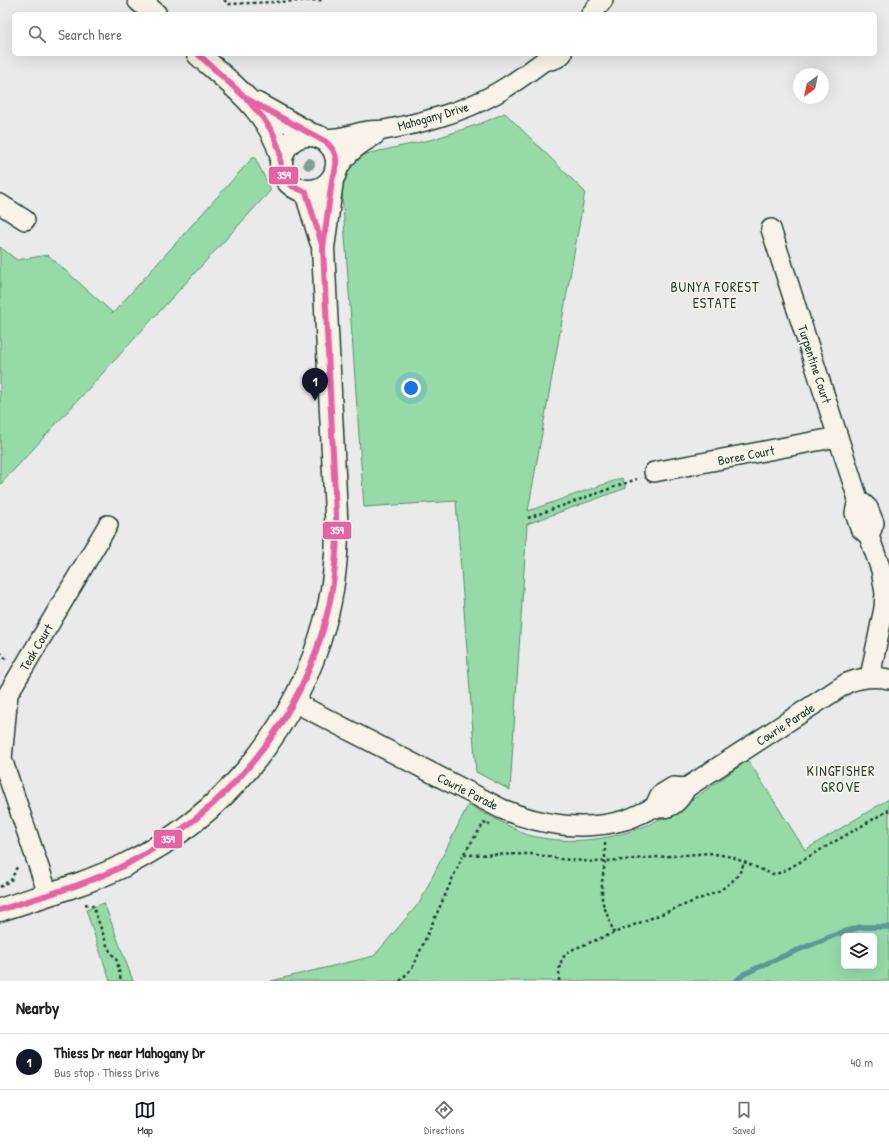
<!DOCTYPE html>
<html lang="en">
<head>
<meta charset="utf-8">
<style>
	body { margin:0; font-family:"Patrick Hand",sans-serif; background:#f6f6f6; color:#202124 }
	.controls { position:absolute; right:12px; bottom:12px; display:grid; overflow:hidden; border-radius:6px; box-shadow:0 4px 16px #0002 }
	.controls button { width:36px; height:36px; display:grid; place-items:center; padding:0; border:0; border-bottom:1px solid #e0e0e0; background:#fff; color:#202124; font:20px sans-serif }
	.compass { position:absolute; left:793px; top:68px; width:36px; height:36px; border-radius:50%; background:#fff; box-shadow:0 4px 16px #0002; rotate:213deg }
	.you { position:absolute; left:411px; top:388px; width:14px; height:14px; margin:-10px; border:3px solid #fff; border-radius:50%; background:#1a73e8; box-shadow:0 0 0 6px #1a73e833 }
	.badge { display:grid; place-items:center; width:26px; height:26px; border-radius:50%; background:#111827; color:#fff; font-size:13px; font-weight:700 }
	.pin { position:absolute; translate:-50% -33px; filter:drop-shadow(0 1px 2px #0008) }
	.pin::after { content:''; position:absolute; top:21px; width:14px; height:12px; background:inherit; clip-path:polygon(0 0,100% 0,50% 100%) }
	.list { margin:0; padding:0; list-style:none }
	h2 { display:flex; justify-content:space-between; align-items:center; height:52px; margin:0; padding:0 16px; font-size:17px }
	h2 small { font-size:13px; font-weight:400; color:#757577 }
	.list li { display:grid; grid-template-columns:26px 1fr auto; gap:12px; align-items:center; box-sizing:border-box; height:56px; padding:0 16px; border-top:1px solid #e0e0e0 }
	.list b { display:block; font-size:15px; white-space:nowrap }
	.list p { margin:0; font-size:13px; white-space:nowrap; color:#757577 }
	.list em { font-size:13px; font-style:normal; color:#757577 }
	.icon { flex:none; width:22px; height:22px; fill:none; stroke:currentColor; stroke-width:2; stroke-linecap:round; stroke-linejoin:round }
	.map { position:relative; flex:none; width:889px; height:981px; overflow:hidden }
	.search { position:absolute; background:#fff; box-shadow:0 4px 16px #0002; left:12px; right:12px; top:12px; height:44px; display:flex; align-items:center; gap:10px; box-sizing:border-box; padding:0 14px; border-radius:6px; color:#757577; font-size:15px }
	.sheet { height:108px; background:#fff }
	nav { display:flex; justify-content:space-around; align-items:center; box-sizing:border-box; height:56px; border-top:1px solid #e0e0e0; background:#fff; font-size:11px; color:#757577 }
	nav a { display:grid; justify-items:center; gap:2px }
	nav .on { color:#111827 }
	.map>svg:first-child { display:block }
	.green { fill:#96dba7; stroke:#5a8c6e; fill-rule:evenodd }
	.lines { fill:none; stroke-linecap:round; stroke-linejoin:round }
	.stream { stroke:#5c989b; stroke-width:5.5 }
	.street-casing { stroke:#1f3d34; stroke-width:22 }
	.secondary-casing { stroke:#1f3d34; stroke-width:25 }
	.path { stroke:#1f3d34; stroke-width:2.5; stroke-dasharray:3 3; stroke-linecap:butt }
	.street { stroke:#f7f3e8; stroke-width:19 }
	.secondary { stroke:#f7f3e8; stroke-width:22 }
	.bus-1-casing { stroke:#f7f3e8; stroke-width:9 }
	.bus-1 { stroke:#e463a4; stroke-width:6 }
	.tree { fill:#889c93 }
	.labels { text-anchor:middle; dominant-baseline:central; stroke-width:3.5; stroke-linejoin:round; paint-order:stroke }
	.street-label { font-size:13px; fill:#1f3d34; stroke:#f7f3e8 }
	.neighbourhood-label { font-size:14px; letter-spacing:1px; fill:#1f3d34; stroke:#f7f3e8 }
	.line-badge { stroke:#f7f3e8; stroke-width:1.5 }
	.badge-label { font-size:11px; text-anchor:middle; font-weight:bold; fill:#fff }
</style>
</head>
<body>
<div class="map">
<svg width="889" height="981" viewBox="0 0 889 981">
	<rect width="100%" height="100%" fill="#eaeaeb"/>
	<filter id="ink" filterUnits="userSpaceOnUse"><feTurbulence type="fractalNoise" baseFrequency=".025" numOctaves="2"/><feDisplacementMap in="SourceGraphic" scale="8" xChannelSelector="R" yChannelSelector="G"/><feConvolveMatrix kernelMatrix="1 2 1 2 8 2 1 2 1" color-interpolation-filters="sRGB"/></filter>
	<g filter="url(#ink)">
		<path class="green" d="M505 113 585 192 528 511 622 478 626 488 527 524 510 790 476 772 456 501 364 507 342 192C344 174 351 164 366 154L434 139 482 123Z
			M254 156 271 190 0 485V247L17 260 48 255 113 313Z
			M748 760 805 850 889 799V981H271L374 956 420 902 468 805C482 812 495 819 509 826 515 829 522 833 528 835 570 846 618 840 656 821 687 806 719 780 748 760ZM844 936H874V966H844Z
			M104 903 133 981H110L86 910Z"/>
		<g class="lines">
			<path class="stream" d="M736 981 744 974 781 957 840 933 861 927H889"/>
			<g class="street-casing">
				<path id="street" d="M591 14 603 0
					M321 138C342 140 349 134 369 131 373 130 379 131 384 130 418 124 463 112 493 95 510 86 525 75 541 63 549 57 552 64 562 54
					M336 172C346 153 358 145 375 135
					M0 204 25 220
					M771 229 858 499 855 513 860 528 869 536 881 570 885 593 884 608 870 677
					M654 472 838 437
					M858 499 868 508 874 523 869 536
					M294 702 502 809C540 825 584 832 625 820 635 817 643 812 653 808 657 807 663 809 668 807 677 804 682 796 686 788L847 683C862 677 874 676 889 679
					M654 808 660 795 673 787 686 788
					M48 894 2 759 8 694 108 525"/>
			</g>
			<g class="secondary-casing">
				<path id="secondary" d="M139 0 155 14
					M198 54C231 84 268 110 281 155
					M257 104 312 135
					M281 163a28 28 0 1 1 56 0a28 28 0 1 1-56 0Z
					M306 192 321 241
					M0 910C42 896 86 884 125 865 224 816 296 728 325 622 333 594 336 564 337 535L323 248 332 180"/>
			</g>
			<path class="path" d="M224 0 229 4 322 0
				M528 518 637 479
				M0 652 7 660
				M490 823 488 826 484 823 463 855 532 854 560 859 596 862 709 853 732 857 772 874 779 873 786 870 889 810
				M605 843V862L602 882V901L614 933
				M0 887 11 880 17 867
				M85 904 93 906 94 909 108 948 117 961 121 981
				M400 981 412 968 416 960 463 855
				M559 981C559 968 559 958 571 950L717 892C730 884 740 877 744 862"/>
			<use href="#street" class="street"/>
			<use href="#secondary" class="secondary"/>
			<g class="bus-1-casing">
				<path id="bus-1" d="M247 99 263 118 273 133 280 152 281 170 285 179 292 186 306 192 323 248
					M0 910C42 896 86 885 125 865 225 813 303 721 328 610 334 585 336 560 337 535L323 248 332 180C338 165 339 153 326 142L247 99 198 54"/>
			</g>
			<use href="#bus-1" class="bus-1"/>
		</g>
		<circle class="tree" cx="309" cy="164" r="6"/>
	</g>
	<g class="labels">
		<g class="street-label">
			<text transform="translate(433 116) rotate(-16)">Mahogany Drive</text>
			<text transform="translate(815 364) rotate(72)">Turpentine Court</text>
			<text transform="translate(746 455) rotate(-11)">Boree Court</text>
			<text transform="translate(36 647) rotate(-59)">Teak Court</text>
			<text transform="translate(785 724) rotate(-33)">Cowrie Parade</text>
			<text transform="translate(468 791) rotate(27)">Cowrie Parade</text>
		</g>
		<g class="neighbourhood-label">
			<text x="715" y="286">BUNYA FOREST<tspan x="715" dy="16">ESTATE</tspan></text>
			<text x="841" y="770">KINGFISHER<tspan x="841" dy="16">GROVE</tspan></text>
		</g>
	</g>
	<g class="line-badge">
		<rect x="268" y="166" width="31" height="19" rx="4" fill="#e463a4"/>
		<rect x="322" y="521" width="30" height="19" rx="4" fill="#e463a4"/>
		<rect x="153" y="829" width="30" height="20" rx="4" fill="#e463a4"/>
	</g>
	<g class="badge-label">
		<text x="284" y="179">359</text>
		<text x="337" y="534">359</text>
		<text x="168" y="843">359</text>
	</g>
</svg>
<div class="controls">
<button><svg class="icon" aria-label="layers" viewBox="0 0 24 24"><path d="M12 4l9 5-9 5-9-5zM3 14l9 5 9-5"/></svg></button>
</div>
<svg class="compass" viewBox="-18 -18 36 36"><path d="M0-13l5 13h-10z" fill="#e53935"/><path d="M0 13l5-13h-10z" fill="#757577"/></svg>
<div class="you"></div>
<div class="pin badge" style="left:315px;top:401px">1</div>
<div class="search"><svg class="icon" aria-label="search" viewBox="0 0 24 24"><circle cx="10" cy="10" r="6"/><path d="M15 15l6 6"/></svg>Search here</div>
</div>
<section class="sheet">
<h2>Nearby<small></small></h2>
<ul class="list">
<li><span class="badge">1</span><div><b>Thiess Dr near Mahogany Dr</b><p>Bus stop · Thiess Drive</p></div><em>40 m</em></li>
</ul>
</section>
<nav>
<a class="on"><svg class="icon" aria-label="map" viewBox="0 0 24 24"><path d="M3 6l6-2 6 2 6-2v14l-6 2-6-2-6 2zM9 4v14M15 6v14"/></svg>Map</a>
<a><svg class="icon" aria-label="directions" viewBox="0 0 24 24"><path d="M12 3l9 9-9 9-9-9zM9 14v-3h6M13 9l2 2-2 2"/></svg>Directions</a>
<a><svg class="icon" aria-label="saved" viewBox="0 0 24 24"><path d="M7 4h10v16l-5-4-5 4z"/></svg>Saved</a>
</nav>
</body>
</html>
